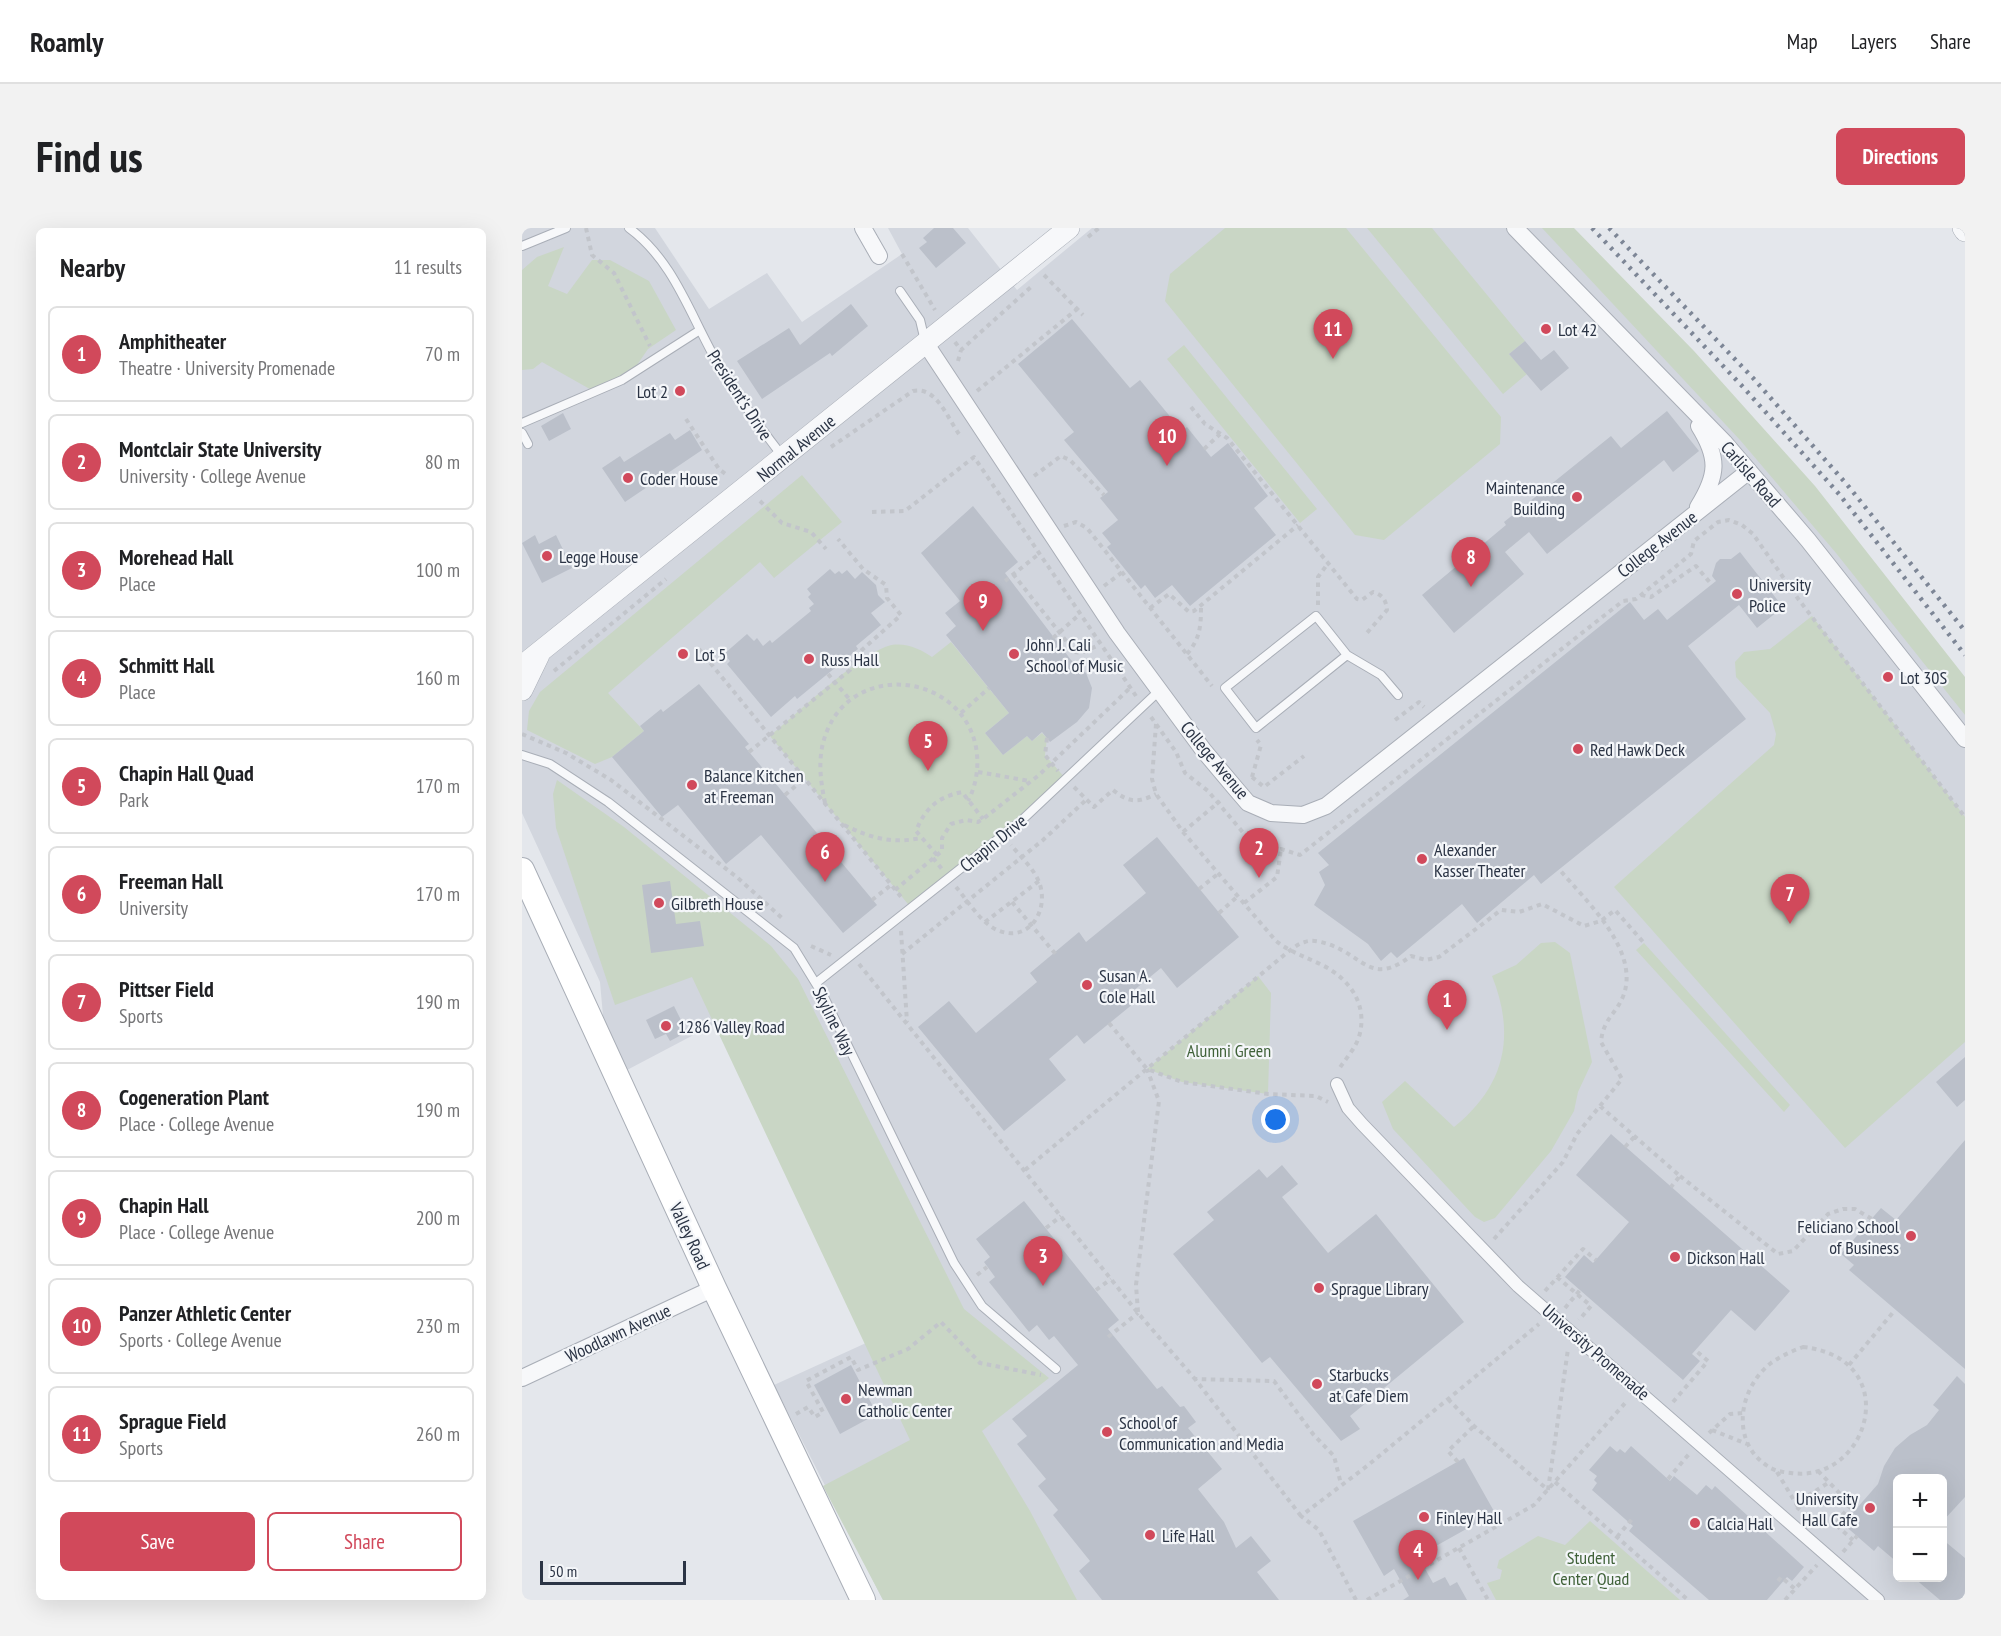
<!DOCTYPE html>
<html lang="en">
<head>
<meta charset="utf-8">
<style>
	body { margin:0; font-family:"PT Sans Narrow",sans-serif; background:#f2f2f2; color:#202124 }
	.controls { position:absolute; right:18px; bottom:18px; display:grid; overflow:hidden; border-radius:9px; box-shadow:0 6px 24px #0002 }
	.controls button { width:54px; height:54px; display:grid; place-items:center; padding:0; border:0; border-bottom:2px solid #e0e0e0; background:#fff; color:#202124; font:30px sans-serif }
	.scale { position:absolute; left:18px; bottom:15px; width:146px; box-sizing:border-box; padding-left:6px; border:3px solid #2b3445; border-top:0; font-size:16px; line-height:21px; white-space:nowrap; color:#2b3445; -webkit-text-stroke:4px #f4f6f9; paint-order:stroke }
	.you { position:absolute; left:754px; top:892px; width:21px; height:21px; margin:-15px; border:4px solid #fff; border-radius:50%; background:#1a73e8; box-shadow:0 0 0 9px #1a73e833 }
	.badge { display:grid; place-items:center; width:39px; height:39px; border-radius:50%; background:#d1495b; color:#fff; font-size:20px; font-weight:700 }
	.pin { position:absolute; translate:-50% -50px; filter:drop-shadow(0 2px 3px #0008) }
	.pin::after { content:''; position:absolute; top:32px; width:21px; height:18px; background:inherit; clip-path:polygon(0 0,100% 0,50% 100%) }
	.list { margin:0; padding:0; list-style:none }
	h2 { display:flex; justify-content:space-between; align-items:center; height:78px; margin:0; padding:0 24px; font-size:26px }
	h2 small { font-size:20px; font-weight:400; color:#757577 }
	.list li { display:grid; grid-template-columns:39px 1fr auto; gap:18px; align-items:center; box-sizing:border-box; height:96px; margin:0 12px 12px; padding:0 12px; border:2px solid #e0e0e0; border-radius:9px }
	.list b { display:block; font-size:22px; white-space:nowrap }
	.list p { margin:0; font-size:20px; white-space:nowrap; color:#757577 }
	.list em { font-size:20px; font-style:normal; color:#757577 }
	.actions { display:flex; gap:12px; padding:18px 24px }
	.actions a { flex:1; padding:14px 0; border:2px solid #d1495b; border-radius:9px; text-align:center; font-size:21px; color:#d1495b }
	.actions .main { background:#d1495b; color:#fff }
	.map { position:relative; flex:none; width:1443px; height:1372px; overflow:hidden; border-radius:9px }
	header { display:flex; align-items:center; gap:36px; box-sizing:border-box; height:84px; padding:0 30px; background:#fff; border-bottom:2px solid #e0e0e0 }
	header strong { font-size:28px }
	nav { display:flex; gap:33px; margin-inline-start:auto; font-size:21px }
	.intro { display:flex; align-items:center; justify-content:space-between; box-sizing:border-box; height:144px; padding:0 36px }
	h1 { margin:0; font-size:42px }
	.button { padding:15px 27px; border-radius:9px; background:#d1495b; color:#fff; font-size:21px; font-weight:700 }
	main { display:flex; gap:36px; padding:0 36px }
	aside { flex:1; background:#fff; border-radius:9px; box-shadow:0 6px 24px #0002 }
	.map>svg:first-child { display:block }
	.built { fill:#d2d6de; fill-rule:evenodd }
	.green { fill:#c9d6c5 }
	.building { fill:#bbc0ca }
	.lines { fill:none; stroke-linecap:round; stroke-linejoin:round }
	.service-casing { stroke:#a9aeb7; stroke-width:10 }
	.pedestrian-casing { stroke:#a9aeb7; stroke-width:14 }
	.minor-casing { stroke:#a9aeb7; stroke-width:18 }
	.tertiary-casing { stroke:#a9aeb7; stroke-width:22 }
	.secondary-casing { stroke:#a9aeb7; stroke-width:26 }
	.path { stroke:#c2c5cb; stroke-width:4; stroke-dasharray:4.5 4.5; stroke-linecap:butt }
	.service { stroke:#f7f8fa; stroke-width:8 }
	.pedestrian { stroke:#f7f8fa; stroke-width:12 }
	.minor { stroke:#f7f8fa; stroke-width:16 }
	.tertiary { stroke:#f7f8fa; stroke-width:21 }
	.secondary { stroke:#fff; stroke-width:24 }
	.rail { stroke:#7d8696; stroke-width:4.5; stroke-dasharray:3 6; stroke-linecap:butt }
	.poi-dot { fill:#d1495b; stroke:#f4f6f9; stroke-width:2 }
	.labels { text-anchor:middle; dominant-baseline:central; stroke-width:4.5; stroke-linejoin:round; paint-order:stroke }
	.poi-label { font-size:18px; fill:#2b3445; stroke:#f4f6f9; text-anchor:start }
	.street-label { font-size:18px; fill:#2b3445; stroke:#f4f6f9 }
	.park-label { font-size:18px; fill:#3f6138; stroke:#f4f6f9 }
</style>
</head>
<body>
<header>
<strong>Roamly</strong>
<nav><a>Map</a><a>Layers</a><a>Share</a></nav>
</header>
<div class="intro"><h1>Find us</h1><a class="button">Directions</a></div>
<main>
<aside>
<h2>Nearby<small>11 results</small></h2>
<ul class="list">
<li><span class="badge">1</span><div><b>Amphitheater</b><p>Theatre · University Promenade</p></div><em>70 m</em></li>
<li><span class="badge">2</span><div><b>Montclair State University</b><p>University · College Avenue</p></div><em>80 m</em></li>
<li><span class="badge">3</span><div><b>Morehead Hall</b><p>Place</p></div><em>100 m</em></li>
<li><span class="badge">4</span><div><b>Schmitt Hall</b><p>Place</p></div><em>160 m</em></li>
<li><span class="badge">5</span><div><b>Chapin Hall Quad</b><p>Park</p></div><em>170 m</em></li>
<li><span class="badge">6</span><div><b>Freeman Hall</b><p>University</p></div><em>170 m</em></li>
<li><span class="badge">7</span><div><b>Pittser Field</b><p>Sports</p></div><em>190 m</em></li>
<li><span class="badge">8</span><div><b>Cogeneration Plant</b><p>Place · College Avenue</p></div><em>190 m</em></li>
<li><span class="badge">9</span><div><b>Chapin Hall</b><p>Place · College Avenue</p></div><em>200 m</em></li>
<li><span class="badge">10</span><div><b>Panzer Athletic Center</b><p>Sports · College Avenue</p></div><em>230 m</em></li>
<li><span class="badge">11</span><div><b>Sprague Field</b><p>Sports</p></div><em>260 m</em></li>
</ul>
<div class="actions"><a class="main">Save</a><a>Share</a></div>
</aside>
<div class="map">
<svg width="1443" height="1372" viewBox="0 0 1443 1372">
	<rect width="100%" height="100%" fill="#e4e7ec"/>
	<path class="built" d="M0 0H133L187 81 245 45 280 94 380 26 366 0H446L495 62 570 0H1034L1077 44 1443 473V1372H361L252 1157 390 1094 238 772 105 842 82 799 78 754 0 585ZM1376 1250H1420V1350H1376Z"/>
	<path class="green" d="M703 0H824L979 189 978 216 862 312 833 307 643 73 648 46Z
		M845 0H910L1003 113 987 126 1005 146 981 166Z
		M1020 0H1052L1172 123 1293 258 1443 449V487L1314 325 1218 212Z
		M42 19 26 58 45 66 70 32H88L127 53 154 102 126 121 115 137 73 164 20 134 11 141 0 142V42L15 29Z
		M662 117 795 281 778 295 645 131Z
		M280 247 320 294 252 350 238 334 86 465 122 503 90 529 73 536 5 502 7 483 18 464Z
		M1290 388 1443 589V814L1323 920 1092 659 1252 517 1254 506 1248 485 1214 449 1213 434 1222 424 1248 421Z
		M429 414 487 485 463 505 481 527 505 508 510 513 520 505 525 510 523 527 544 551 390 681 248 508C276 485 335 428 366 418 381 413 399 421 410 429Z
		M35 552 102 599 249 718 276 751 442 1081 527 1150 460 1203 508 1283 555 1372H361L301 1258 388 1212 170 749 93 777 34 600 31 566Z
		M1033 714 1048 725 1070 834 1056 864 1052 883 1029 923 973 990 962 994 953 989 871 901 860 874 883 853 932 899C983 858 994 808 970 748L994 737 1019 715Z
		M1122 715 1268 877 1262 884 1114 722Z
		M736 748 749 765 746 866 660 854 625 841Z
		M1068 1293 1158 1372H974L965 1355 978 1351 980 1342 975 1340 977 1332 1016 1308 1043 1317Z"/>
	<path class="building" d="M412 0H431L444 15 414 40 397 20 405 14 401 10Z
		M329 76 346 98 310 128 308 125 240 171 215 133 267 100 278 117Z
		M550 91 608 160 618 152 660 203 665 199 689 229 706 215 746 268 732 280 754 307 668 378 650 357 633 370 623 357 619 361 585 319 589 316 580 305 596 292 578 270 586 264 542 212 552 204 496 136Z
		M1003 113 1019 132 1032 122 1047 140 1019 163 987 126Z
		M1145 183 1177 223 1151 244 1142 232 1025 326 1007 304 983 324 1002 346 932 405 900 367 984 297 982 294 1089 208 1099 220Z
		M41 185 49 201 27 213 19 198Z
		M168 202 180 222 103 274 80 240 98 228 102 234 148 205 153 212Z
		M451 278 496 334 483 345 549 432 564 445 570 460 567 480 555 494 528 514 520 504 510 513 505 508 481 527 463 505 487 485 424 407 434 398 423 385 438 373 399 325Z
		M13 307 17 316 34 307 50 340 20 355 0 315Z
		M1218 324 1261 379 1235 400 1217 377 1166 418 1224 491 1019 656 1012 647 955 695 940 676 875 730 869 724 859 733 846 716 792 677 803 657 797 644 807 637 796 625 1108 374 1122 392 1136 381 1145 392 1194 353 1190 348 1194 335 1198 331H1209Z
		M308 341 313 346 317 343 320 346 325 342 333 351 340 344 354 357 356 367 363 374 349 385 359 397 334 418 336 421 275 471 273 468 249 489 205 436 208 433 202 426 225 406 232 413 235 410 241 418 248 412 250 415 289 383 287 380 292 376 286 369 289 366 285 361Z
		M177 456 227 516 223 519 355 677 321 705 239 607 204 636 156 577 140 589 90 529 122 503 118 498 139 481 141 484Z
		M635 609 717 709 655 760 639 740 611 763 617 771 562 816 555 807 527 831 544 852 482 903 396 799 427 773 454 805 515 754 508 745 557 704 564 714 624 665 601 637Z
		M148 653 154 696 178 693 182 718 129 725 120 657Z
		M152 778 165 804 148 813 144 806 133 811 124 792Z
		M1443 829V872L1435 879 1414 854Z
		M1089 906 1268 1063 1233 1103 1209 1082 1170 1126 1178 1133 1161 1152 1043 1049 1062 1027 1071 1035 1107 994 1054 947Z
		M1443 912V1141L1327 1042 1332 1037 1319 1026 1359 980 1374 992Z
		M760 937 776 956 760 969 806 1025 854 986 942 1094 828 1188 838 1201 819 1213 748 1129 740 1135 651 1026 692 992 685 984 737 941 745 950Z
		M502 973 597 1092 586 1101 635 1161 640 1158 658 1179 662 1178 674 1194 666 1200 700 1241 676 1261 702 1294 714 1320 729 1308 749 1333 735 1344 757 1372H580L557 1343 568 1333 531 1287 536 1282 516 1258 524 1251 495 1216 505 1208 490 1191 556 1137 532 1108 527 1112 515 1097 507 1104 467 1054 473 1049 462 1034 468 1029 454 1011Z
		M329 1137 355 1186 318 1206 292 1157Z
		M1435 1148 1443 1156V1269L1420 1294V1251H1376V1335L1356 1318 1352 1323 1321 1296 1356 1256 1362 1238 1373 1220 1388 1207 1405 1197 1417 1182 1411 1177Z
		M1088 1218 1095 1224 1098 1221 1103 1225 1109 1218 1148 1253 1152 1248 1175 1267 1184 1257 1190 1262 1193 1258 1282 1339 1270 1353 1265 1349 1245 1372H1187L1107 1303 1111 1298 1070 1262 1075 1255 1072 1252 1075 1248 1067 1242Z
		M942 1230 973 1285 896 1328 911 1355 923 1349 928 1358 935 1354 945 1372H881L887 1368 872 1341 862 1348 831 1293Z
		M1420 1311 1443 1330V1372H1418L1392 1350H1420Z"/>
	<g class="lines">
		<g class="service-casing">
			<path id="service" d="M107 0C152 33 168 87 195 134 215 168 237 198 261 229
				M0 18 44 0
				M378 63 398 92 403 113
				M0 195 100 152 178 102
				M0 205 6 216
				M825 427 794 388 703 460 734 500 825 427 859 447 876 467
				M0 527 28 536 86 574 272 720 302 769 432 1035 460 1078 534 1141
				M294 755 500 592 637 463"/>
		</g>
		<g class="pedestrian-casing">
			<path id="pedestrian" d="M815 856 826 880 840 896 996 1058 1356 1372"/>
		</g>
		<g class="minor-casing">
			<path id="minor" d="M341 0 357 28
				M993 0 1202 214 1286 312 1443 511
				M404 116 595 405 682 523 714 561 726 575 749 585 781 587 804 578 1227 243
				M1176 279C1196 247 1197 230 1177 198
				M0 1150 192 1060"/>
		</g>
		<g class="tertiary-casing">
			<path id="tertiary" d="M1441 0 1443 3
				M0 438 547 0
				M0 462 17 427"/>
		</g>
		<g class="secondary-casing">
			<path id="secondary" d="M0 642 192 1060 341 1372"/>
		</g>
		<path class="path" d="M64 0 70 27 92 45 128 118
			M566 9 577 0
			M380 26 413 82
			M522 47 561 87
			M433 114 439 122 510 58
			M436 133 439 122
			M455 163 554 82
			M669 179 683 196 705 210 835 371 840 372 851 364C861 367 864 372 865 382L844 406
			M164 191 197 241 206 248
			M309 219 391 163C414 158 425 189 437 206
			M682 221 698 206
			M512 248 539 228 548 232 582 267
			M238 273 260 295 289 304 304 321
			M350 284 383 283 452 229 614 468
			M542 298 554 294 565 300 690 458
			M491 346 553 424 559 425 577 417
			M483 353 518 325
			M582 358 603 342
			M1119 367 1129 369 1174 338 1190 357
			M796 377V349L807 334
			M628 380 647 366 667 384 672 383 776 297
			M531 410 558 386
			M177 421 380 670
			M665 426C678 411 679 398 679 379
			M32 443 144 351
			M306 446 329 473
			M439 485 467 460
			M629 489 654 524 663 545 686 563 740 627 759 621 778 627 1079 390 1101 373 1114 371 1119 367 1169 326 1172 313 1196 294 1207 292 1220 297 1231 306 1277 372 1443 589
			M873 492 897 474 902 479
			M634 496 630 551 634 566 661 604 754 713C768 724 784 729 800 737 826 750 845 774 838 805 835 819 824 830 817 841
			M0 506 44 525 89 552 216 650 260 690
			M525 510 523 527 536 543
			M227 524 328 442 333 428 379 387 365 370 364 357 341 341 316 311
			M456 544 508 553
			M730 549 739 517 735 512
			M730 549 742 559 782 528
			M552 559 572 579 591 562C607 575 616 575 634 566
			M263 567 283 550
			M303 575C298 550 295 527 305 503 332 436 431 444 452 511 458 531 456 554 446 573
			M322 597C349 610 370 616 399 610
			M661 604 698 573
			M415 627 394 603C403 580 416 569 440 564L461 591
			M411 630 420 641
			M434 659C446 673 458 694 475 702 507 716 528 682 517 654 512 641 498 628 489 617
			M677 661 697 645
			M373 662 420 623V610L429 596 444 592 456 594 461 591 517 547 608 460
			M350 672 369 657
			M490 674 536 729
			M722 675 755 649 759 621
			M697 685 716 668
			M463 694 517 653
			M379 703 385 794
			M289 718 309 727
			M380 726 521 612 564 572
			M337 736 616 1085 673 1151
			M587 795 625 841 660 854 746 866 794 868 806 874
			M1078 878 1158 948 1149 959
			M1103 919 1113 908
			M503 942 767 723C772 720 777 715 783 714 790 711 799 714 806 716 843 729 849 758 889 728L904 732 917 729 979 682 997 684 1020 676 1062 698 1079 693 1093 682 1122 715
			M1158 948 1256 1026 1271 1023 1306 986 1321 981H1333L1350 991
			M524 1000 539 988
			M972 1011 1041 934 1055 906 1100 851 1079 814C1081 790 1095 786 1102 766 1117 721 1064 673 1037 641
			M455 1047 465 1039
			M1035 1049 1069 1078 1057 1092
			M574 1062 589 1051
			M1023 1063 1061 1021 1074 1032
			M1043 1080 1058 1062
			M616 1084 614 1057 637 873 625 841
			M586 1109 616 1085
			M1281 1119C1383 1130 1348 1256 1269 1245 1260 1244 1252 1243 1244 1237 1208 1212 1217 1160 1249 1135 1259 1128 1270 1123 1281 1119Z
			M1327 1137 1373 1082
			M926 1171 952 1198 1026 1262
			M1151 1174 1186 1133 1173 1122
			M274 1186 286 1179 293 1189 301 1184 284 1153 329 1129 336 1142 386 1121 419 1094 458 1135 519 1147
			M1190 1202 1225 1216
			M1187 1205 1208 1186 1221 1185
			M936 1234 926 1223 952 1198
			M1296 1243 1334 1282
			M1255 1244 1276 1279
			M1146 1251 1167 1226
			M1033 1254 1166 1372
			M1026 1262 1046 1121
			M1329 1277 1313 1296 1331 1312
			M1275 1282 1287 1267 1306 1255
			M779 1288 673 1151 752 1153 791 1206 812 1228 819 1256
			M1095 1309 1110 1291
			M937 1320 966 1372
			M1321 1324 1335 1308
			M1256 1353 1259 1349 1273 1361
			M834 1372 797 1302 779 1288 845 1238 1017 1096
			M845 1372 1012 1277 1105 1173
			M1263 1372 1295 1337"/>
		<use href="#service" class="service"/>
		<use href="#pedestrian" class="pedestrian"/>
		<use href="#minor" class="minor"/>
		<use href="#tertiary" class="tertiary"/>
		<use href="#secondary" class="secondary"/>
		<path class="rail" d="M1070 0 1221 159 1317 266 1443 427
			M1087 0 1231 150 1327 259 1443 403"/>
	</g>
	<g class="poi-dot">
		<circle cx="1024" cy="101" r="6"/>
		<circle cx="158" cy="163" r="6"/>
		<circle cx="106" cy="250" r="6"/>
		<circle cx="1055" cy="269" r="6"/>
		<circle cx="25" cy="328" r="6"/>
		<circle cx="1215" cy="366" r="6"/>
		<circle cx="161" cy="426" r="6"/>
		<circle cx="492" cy="426" r="6"/>
		<circle cx="287" cy="431" r="6"/>
		<circle cx="1366" cy="449" r="6"/>
		<circle cx="1056" cy="521" r="6"/>
		<circle cx="170" cy="557" r="6"/>
		<circle cx="900" cy="631" r="6"/>
		<circle cx="137" cy="675" r="6"/>
		<circle cx="565" cy="757" r="6"/>
		<circle cx="144" cy="798" r="6"/>
		<circle cx="1389" cy="1008" r="6"/>
		<circle cx="1153" cy="1029" r="6"/>
		<circle cx="797" cy="1060" r="6"/>
		<circle cx="795" cy="1156" r="6"/>
		<circle cx="324" cy="1171" r="6"/>
		<circle cx="585" cy="1204" r="6"/>
		<circle cx="1348" cy="1280" r="6"/>
		<circle cx="902" cy="1289" r="6"/>
		<circle cx="1173" cy="1295" r="6"/>
		<circle cx="628" cy="1307" r="6"/>
	</g>
	<g class="labels">
		<g class="poi-label">
			<text x="1036" y="101">Lot 42</text>
			<text x="146" y="163" text-anchor="end">Lot 2</text>
			<text x="118" y="250">Coder House</text>
			<text x="1043" y="259" text-anchor="end">Maintenance<tspan x="1043" dy="21">Building</tspan></text>
			<text x="37" y="328">Legge House</text>
			<text x="1227" y="356">University<tspan x="1227" dy="21">Police</tspan></text>
			<text x="504" y="416">John J. Cali<tspan x="504" dy="21">School of Music</tspan></text>
			<text x="173" y="426">Lot 5</text>
			<text x="299" y="431">Russ Hall</text>
			<text x="1378" y="449">Lot 30S</text>
			<text x="1068" y="521">Red Hawk Deck</text>
			<text x="182" y="547">Balance Kitchen<tspan x="182" dy="21">at Freeman</tspan></text>
			<text x="912" y="621">Alexander<tspan x="912" dy="21">Kasser Theater</tspan></text>
			<text x="149" y="675">Gilbreth House</text>
			<text x="577" y="747">Susan A.<tspan x="577" dy="21">Cole Hall</tspan></text>
			<text x="156" y="798">1286 Valley Road</text>
			<text x="1377" y="998" text-anchor="end">Feliciano School<tspan x="1377" dy="21">of Business</tspan></text>
			<text x="1165" y="1029">Dickson Hall</text>
			<text x="809" y="1060">Sprague Library</text>
			<text x="807" y="1146">Starbucks<tspan x="807" dy="21">at Cafe Diem</tspan></text>
			<text x="336" y="1161">Newman<tspan x="336" dy="21">Catholic Center</tspan></text>
			<text x="597" y="1194">School of<tspan x="597" dy="21">Communication and Media</tspan></text>
			<text x="1336" y="1270" text-anchor="end">University<tspan x="1336" dy="21">Hall Cafe</tspan></text>
			<text x="914" y="1289">Finley Hall</text>
			<text x="1185" y="1295">Calcia Hall</text>
			<text x="640" y="1307">Life Hall</text>
		</g>
		<g class="street-label">
			<text transform="translate(218 167) rotate(57)">President's Drive</text>
			<text transform="translate(274 220) rotate(-39)">Normal Avenue</text>
			<text transform="translate(1229 246) rotate(49)">Carlisle Road</text>
			<text transform="translate(1135 316) rotate(-38)">College Avenue</text>
			<text transform="translate(693 532) rotate(50)">College Avenue</text>
			<text transform="translate(471 615) rotate(-39)">Chapin Drive</text>
			<text transform="translate(312 793) rotate(64)">Skyline Way</text>
			<text transform="translate(168 1008) rotate(65)">Valley Road</text>
			<text transform="translate(96 1105) rotate(-25)">Woodlawn Avenue</text>
			<text transform="translate(1074 1124) rotate(41)">University Promenade</text>
		</g>
		<g class="park-label">
			<text x="707" y="822">Alumni Green</text>
			<text x="1069" y="1329">Student<tspan x="1069" dy="21">Center Quad</tspan></text>
		</g>
	</g>
</svg>
<div class="controls">
<button>+</button>
<button>−</button>
</div>
<div class="scale">50 m</div>
<div class="you"></div>
<div class="pin badge" style="left:925px;top:802px">1</div>
<div class="pin badge" style="left:737px;top:650px">2</div>
<div class="pin badge" style="left:521px;top:1058px">3</div>
<div class="pin badge" style="left:896px;top:1352px">4</div>
<div class="pin badge" style="left:406px;top:543px">5</div>
<div class="pin badge" style="left:303px;top:654px">6</div>
<div class="pin badge" style="left:1268px;top:696px">7</div>
<div class="pin badge" style="left:949px;top:359px">8</div>
<div class="pin badge" style="left:461px;top:403px">9</div>
<div class="pin badge" style="left:645px;top:238px">10</div>
<div class="pin badge" style="left:811px;top:131px">11</div>
</div>
</main>
</body>
</html>
